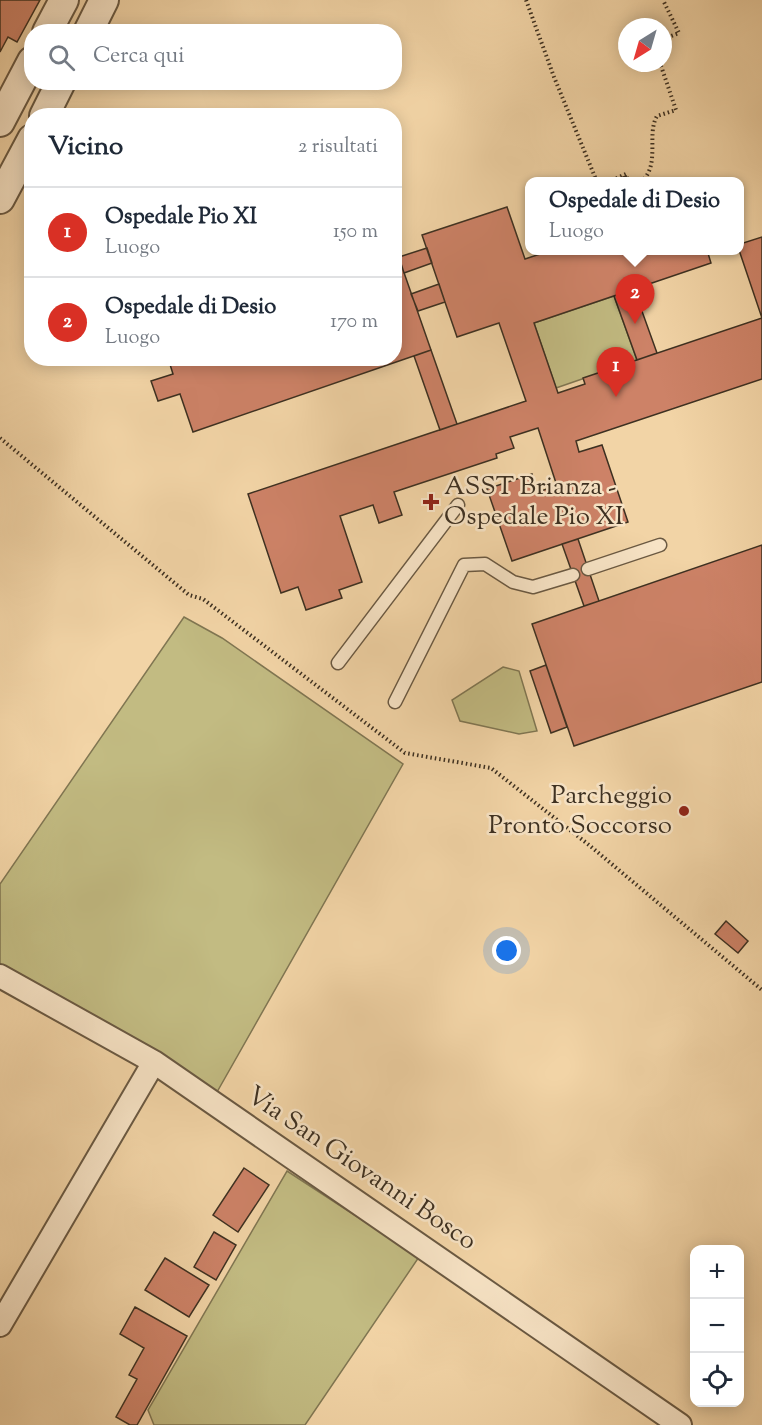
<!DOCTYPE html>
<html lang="it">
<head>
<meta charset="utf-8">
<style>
	body { margin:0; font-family:"Sorts Mill Goudy",serif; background:#f6f6f7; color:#1f2937 }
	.controls { position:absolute; right:18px; bottom:18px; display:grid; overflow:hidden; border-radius:12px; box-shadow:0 3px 15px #0003 }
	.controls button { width:54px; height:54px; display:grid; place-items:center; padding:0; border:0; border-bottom:2px solid #e0e1e3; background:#fff; color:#1f2937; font:30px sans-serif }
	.compass { position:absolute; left:618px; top:18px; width:54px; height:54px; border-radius:50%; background:#fff; box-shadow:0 3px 15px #0003; rotate:217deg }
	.you { position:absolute; left:507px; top:951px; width:21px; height:21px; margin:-15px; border:4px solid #fff; border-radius:50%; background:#1a73e8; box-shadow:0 0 0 9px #1a73e833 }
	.badge { display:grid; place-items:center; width:39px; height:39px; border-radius:50%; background:#d93025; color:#fff; font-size:20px; font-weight:700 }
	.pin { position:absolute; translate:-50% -50px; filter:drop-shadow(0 2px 3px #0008) }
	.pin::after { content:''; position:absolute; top:32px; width:21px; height:18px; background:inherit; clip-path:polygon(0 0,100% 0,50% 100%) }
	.popup { position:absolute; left:525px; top:177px; width:219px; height:78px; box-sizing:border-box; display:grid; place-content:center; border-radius:12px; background:#fff; filter:drop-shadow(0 2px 4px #0005); font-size:20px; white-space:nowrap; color:#747a83 }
	.popup b { font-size:22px; color:#1f2937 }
	.popup::after { content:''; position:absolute; left:50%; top:100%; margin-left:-12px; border:12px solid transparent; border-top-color:#fff }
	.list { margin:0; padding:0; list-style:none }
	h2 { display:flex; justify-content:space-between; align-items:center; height:78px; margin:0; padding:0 24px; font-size:26px }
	h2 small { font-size:20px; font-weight:400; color:#747a83 }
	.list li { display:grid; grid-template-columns:39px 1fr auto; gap:18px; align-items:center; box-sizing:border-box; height:90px; padding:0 24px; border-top:2px solid #e0e1e3 }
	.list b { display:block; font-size:22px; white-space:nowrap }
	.list p { margin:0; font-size:20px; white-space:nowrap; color:#747a83 }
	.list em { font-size:20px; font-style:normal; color:#747a83 }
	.icon { flex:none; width:33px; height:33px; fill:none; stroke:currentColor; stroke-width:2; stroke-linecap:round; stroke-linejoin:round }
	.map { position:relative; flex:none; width:762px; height:1425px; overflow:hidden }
	.search { position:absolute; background:#fff; box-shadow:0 3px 15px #0003; left:24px; top:24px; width:378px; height:66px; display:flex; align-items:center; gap:15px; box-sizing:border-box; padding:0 21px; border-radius:24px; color:#747a83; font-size:22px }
	.panel { position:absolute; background:#fff; box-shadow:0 3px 15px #0003; left:24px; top:108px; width:378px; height:258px; border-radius:24px }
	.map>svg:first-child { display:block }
	.green { fill:#c2bb82; stroke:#807652; stroke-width:1.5 }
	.building { fill:#cd8267; stroke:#3d3021; stroke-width:1.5 }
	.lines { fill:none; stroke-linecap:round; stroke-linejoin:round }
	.service-casing { stroke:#6a5942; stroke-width:15 }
	.minor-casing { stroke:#6a5942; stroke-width:26 }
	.tertiary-casing { stroke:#6a5942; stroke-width:32 }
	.path { stroke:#3d3021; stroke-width:4; stroke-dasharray:1.5 3; stroke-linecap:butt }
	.service { stroke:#f7e3c5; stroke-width:12 }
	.minor { stroke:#f7e3c5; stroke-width:22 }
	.tertiary { stroke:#f7e3c5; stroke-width:28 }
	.poi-dot { fill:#8f2418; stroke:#f7e3c5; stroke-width:2 }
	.labels { text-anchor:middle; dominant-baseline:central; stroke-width:5; stroke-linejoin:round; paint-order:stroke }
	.poi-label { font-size:26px; fill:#3d3021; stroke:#f7e3c5; text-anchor:start }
	.street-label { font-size:26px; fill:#3d3021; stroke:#f7e3c5 }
</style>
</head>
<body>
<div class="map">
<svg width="762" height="1425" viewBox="0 0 762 1425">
	<rect width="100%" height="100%" fill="#f2d4a6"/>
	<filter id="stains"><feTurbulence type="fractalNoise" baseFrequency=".00333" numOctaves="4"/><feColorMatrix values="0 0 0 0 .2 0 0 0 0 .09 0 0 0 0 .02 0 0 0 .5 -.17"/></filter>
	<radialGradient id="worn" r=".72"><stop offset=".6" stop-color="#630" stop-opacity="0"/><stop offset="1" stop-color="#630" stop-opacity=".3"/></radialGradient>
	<path class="green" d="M614 296 637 360 556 388 534 323Z
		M184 617 222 638 403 764 217 1092 0 964V884Z
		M503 667 519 671 537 731 519 734 460 721 452 700Z
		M287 1171 419 1257 305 1425H154L148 1410Z"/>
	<path class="building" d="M0 0H40L17 42 8 37 0 52Z
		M626 176 628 182H609Z
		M507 207 525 259 552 250H707L711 263 534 323 558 393 585 384 583 378 762 318 739 250 740 244 762 237V379L576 441 579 452 602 445 628 522 512 561 487 489 532 474 537 492 557 486 538 428 510 437 514 448 496 454 497 458 394 492 402 515 379 523 373 505 340 516 362 582 339 590 342 598 306 610 298 587 281 593 248 494 526 401 499 323 457 337 422 235Z
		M394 244 431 350 193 432 180 394 158 401 151 381 173 374 168 358H394Z
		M427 248 432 263 404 273 399 257Z
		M439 284 445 302 418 311 411 294Z
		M634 289 657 353 637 360 614 296Z
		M431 350 457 424 440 430 414 356Z
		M578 539 599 601 584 606 562 544Z
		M762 545V682L574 746 532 624Z
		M546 665 567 727 551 733 530 671Z
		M726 921 748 941 738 953 715 934Z
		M244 1168 269 1185 238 1232 213 1215Z
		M214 1232 236 1245 216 1280 194 1267Z
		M165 1258 209 1285 189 1317 145 1290Z
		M135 1307 187 1336 137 1425H130L116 1417 137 1379 129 1375 144 1348 120 1334Z"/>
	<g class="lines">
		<g class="service-casing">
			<path id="service" d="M588 569 660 545
				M338 663 458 505
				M395 702 464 565 485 564 513 582 533 587 573 575"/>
		</g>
		<g class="minor-casing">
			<path id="minor" d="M0 976 154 1062 680 1425
				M0 1325 154 1062"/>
		</g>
		<g class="tertiary-casing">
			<path id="tertiary" d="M47 32 64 0
				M88 32 104 0
				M44 116 61 82
				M0 122 32 61
				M0 199 32 139"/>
		</g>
		<path class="path" d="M526 0 554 77 597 182
			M663 39 679 33 663 0
			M608 182 626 174 628 182
			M641 182C661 165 646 135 657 116L676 110 660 63
			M0 438 189 595 203 599 405 753 491 768 589 845 762 990"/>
		<use href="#service" class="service"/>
		<use href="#minor" class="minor"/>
		<use href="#tertiary" class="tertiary"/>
	</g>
	<g class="poi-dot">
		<path d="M428 493h6v6h6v6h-6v6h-6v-6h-6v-6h6z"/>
		<circle cx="684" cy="811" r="6"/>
	</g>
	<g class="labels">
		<g class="poi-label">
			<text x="444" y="487">ASST Brianza -<tspan x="444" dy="30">Ospedale Pio XI</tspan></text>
			<text x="672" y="796" text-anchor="end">Parcheggio<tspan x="672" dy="30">Pronto Soccorso</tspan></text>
		</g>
		<g class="street-label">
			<text transform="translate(361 1169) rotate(34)">Via San Giovanni Bosco</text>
		</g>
	</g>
	<rect width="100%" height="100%" filter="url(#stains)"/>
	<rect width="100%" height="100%" fill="url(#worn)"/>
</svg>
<div class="controls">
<button>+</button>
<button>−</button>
<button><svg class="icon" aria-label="locate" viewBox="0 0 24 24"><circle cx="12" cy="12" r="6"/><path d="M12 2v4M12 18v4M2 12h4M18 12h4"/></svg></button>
</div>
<svg class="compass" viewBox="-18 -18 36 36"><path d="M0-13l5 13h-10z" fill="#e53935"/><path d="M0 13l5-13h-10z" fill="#747a83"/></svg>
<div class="you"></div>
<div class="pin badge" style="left:616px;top:397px">1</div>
<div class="pin badge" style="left:635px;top:324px">2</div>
<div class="popup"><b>Ospedale di Desio</b>Luogo</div>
<div class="search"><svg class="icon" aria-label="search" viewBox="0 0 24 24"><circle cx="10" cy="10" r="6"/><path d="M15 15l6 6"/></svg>Cerca qui</div>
<section class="panel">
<h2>Vicino<small>2 risultati</small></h2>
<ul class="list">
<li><span class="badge">1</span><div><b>Ospedale Pio XI</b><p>Luogo</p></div><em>150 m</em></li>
<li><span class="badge">2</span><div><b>Ospedale di Desio</b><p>Luogo</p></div><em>170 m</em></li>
</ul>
</section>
</div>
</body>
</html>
